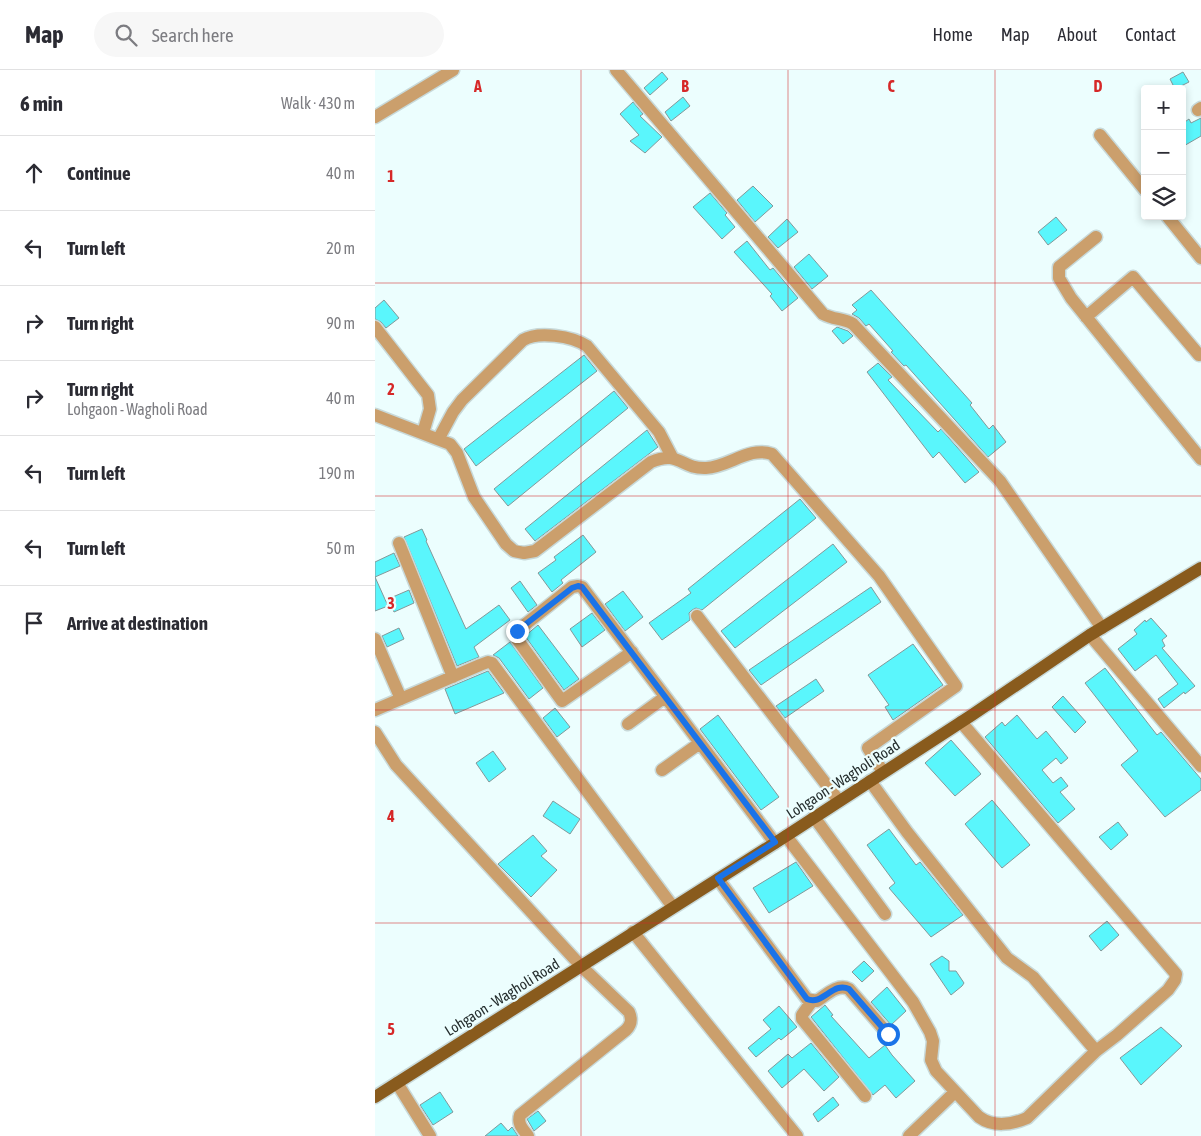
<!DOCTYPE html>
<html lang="en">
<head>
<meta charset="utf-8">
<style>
	body { margin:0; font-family:"Asap Condensed",sans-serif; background:#f7f7f7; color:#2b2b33 }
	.controls { position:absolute; right:15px; top:15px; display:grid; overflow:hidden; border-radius:5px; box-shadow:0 2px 8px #0003 }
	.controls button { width:45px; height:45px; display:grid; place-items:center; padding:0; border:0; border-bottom:1px solid #e1e1e2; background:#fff; color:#2b2b33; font:25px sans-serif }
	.stop { position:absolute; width:15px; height:15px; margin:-11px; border:4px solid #1a73e8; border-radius:50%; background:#fff }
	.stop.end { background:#1a73e8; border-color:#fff; box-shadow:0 1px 5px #0008 }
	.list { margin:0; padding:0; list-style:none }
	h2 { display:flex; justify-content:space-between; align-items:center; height:65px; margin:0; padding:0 20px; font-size:21px }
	h2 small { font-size:16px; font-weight:400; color:#7c7c81 }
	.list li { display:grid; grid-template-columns:32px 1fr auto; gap:15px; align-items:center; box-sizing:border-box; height:75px; padding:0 20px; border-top:1px solid #e1e1e2 }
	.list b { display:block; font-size:19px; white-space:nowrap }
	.list p { margin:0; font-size:16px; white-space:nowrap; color:#7c7c81 }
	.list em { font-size:16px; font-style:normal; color:#7c7c81 }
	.icon { flex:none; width:28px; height:28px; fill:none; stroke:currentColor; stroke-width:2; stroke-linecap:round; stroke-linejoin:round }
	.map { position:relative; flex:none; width:826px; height:1066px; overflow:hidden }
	header { display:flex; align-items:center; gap:30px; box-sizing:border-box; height:70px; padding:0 25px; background:#fff; border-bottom:1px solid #e1e1e2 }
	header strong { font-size:24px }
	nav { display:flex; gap:28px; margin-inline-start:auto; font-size:18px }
	.search { width:350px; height:45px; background:#f7f7f7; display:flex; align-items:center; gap:12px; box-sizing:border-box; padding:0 18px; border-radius:28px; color:#7c7c81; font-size:19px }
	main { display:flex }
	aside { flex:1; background:#fff }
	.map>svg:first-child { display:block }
	.building { fill:#5af6fc; stroke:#839899 }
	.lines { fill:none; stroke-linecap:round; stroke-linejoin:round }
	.minor-casing { stroke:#c8d9d9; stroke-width:15 }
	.major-casing { stroke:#c8d9d9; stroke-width:15 }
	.minor { stroke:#cb9f6c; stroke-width:12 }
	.major { stroke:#895b1d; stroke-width:12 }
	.route { stroke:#1a73e8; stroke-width:6 }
	.grid { fill:none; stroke:#d62828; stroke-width:1; stroke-opacity:0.55 }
	.labels { text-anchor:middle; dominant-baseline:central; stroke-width:4.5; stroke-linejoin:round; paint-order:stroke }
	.street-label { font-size:15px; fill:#252e2e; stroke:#ecfefe }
	.grid-label { font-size:16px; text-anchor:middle; font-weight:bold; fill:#d62828; stroke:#ecfefe; stroke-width:4.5; stroke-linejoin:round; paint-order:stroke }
</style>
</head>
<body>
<header>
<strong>Map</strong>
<div class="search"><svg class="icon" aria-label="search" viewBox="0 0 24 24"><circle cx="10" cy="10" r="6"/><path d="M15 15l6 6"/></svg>Search here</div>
<nav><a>Home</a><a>Map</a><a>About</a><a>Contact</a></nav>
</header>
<main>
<aside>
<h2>6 min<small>Walk · 430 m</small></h2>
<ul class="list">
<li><svg class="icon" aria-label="ahead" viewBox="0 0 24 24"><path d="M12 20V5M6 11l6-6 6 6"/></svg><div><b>Continue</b></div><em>40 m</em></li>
<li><svg class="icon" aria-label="left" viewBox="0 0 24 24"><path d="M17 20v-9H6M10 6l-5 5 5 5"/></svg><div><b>Turn left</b></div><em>20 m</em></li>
<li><svg class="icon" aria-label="right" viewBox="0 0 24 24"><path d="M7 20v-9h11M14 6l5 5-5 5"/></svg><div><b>Turn right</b></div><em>90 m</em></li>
<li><svg class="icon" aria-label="right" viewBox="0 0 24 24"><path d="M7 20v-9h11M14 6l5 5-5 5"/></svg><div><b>Turn right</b><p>Lohgaon - Wagholi Road</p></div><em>40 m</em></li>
<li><svg class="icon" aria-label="left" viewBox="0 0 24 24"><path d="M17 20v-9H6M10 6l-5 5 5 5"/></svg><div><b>Turn left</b></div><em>190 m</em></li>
<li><svg class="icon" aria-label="left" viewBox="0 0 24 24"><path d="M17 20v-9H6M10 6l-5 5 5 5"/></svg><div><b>Turn left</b></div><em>50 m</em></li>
<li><svg class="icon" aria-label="arrive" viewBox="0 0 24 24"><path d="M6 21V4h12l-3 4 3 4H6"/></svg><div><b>Arrive at destination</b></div></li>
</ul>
</aside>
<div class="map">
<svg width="826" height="1066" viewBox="0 0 826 1066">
	<rect width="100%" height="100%" fill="#ecfefe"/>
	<path class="building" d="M287 2 293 9 275 25 269 18Z
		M808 2 814 12 800 19 795 9Z
		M308 27 315 36 296 51 290 42Z
		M258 32 268 44 265 46 287 67 270 83 255 71 264 65 245 44Z
		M826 48V66L807 77V54L814 49 816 53Z
		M378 116 398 136 380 152 362 130Z
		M335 123 352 143 350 145 360 157 347 169 318 137Z
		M681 147 692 160 673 175 663 162Z
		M412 149 423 162 403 178 393 167Z
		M372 171 395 200 398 198 423 228 407 241 395 226 397 224 359 182Z
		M434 184 453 206 437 219 419 197Z
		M496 220 597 333 595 335 614 359 618 355 631 372 613 387 531 295 529 296 516 282 518 281 494 254 491 256 484 248 477 244 482 240 477 235Z
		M9 230 24 248 11 258 6 252 0 249V238Z
		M462 257 473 261 478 266 468 274 457 261Z
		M209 285 222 301 101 396 89 379Z
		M503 293 517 307 513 310 563 362 566 359 604 402 590 413 564 382 558 388 492 302Z
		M239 321 253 338 133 436 119 419Z
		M272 360 283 377 160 471 150 459Z
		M425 429 441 448 327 540 321 538 317 540 314 543 315 550 287 570 274 553 316 523 313 519Z
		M47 459 52 470 51 471 91 559 124 535 135 550 99 577 104 587 82 596 29 467Z
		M208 465 221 482 186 510 188 513 177 522 163 503 181 490 179 487Z
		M458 474 472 492 360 578 346 561Z
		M19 483 25 496 0 507 13 536 0 541V492Z
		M145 511 162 535 153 542 136 518Z
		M496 517 506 532 386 615 374 600Z
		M34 520 39 533 19 542 13 529Z
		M248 521 268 547 250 561 230 534Z
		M217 543 230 560 207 577 195 559Z
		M776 548 792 566 787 570 790 576 787 578 820 616 810 624 809 622 789 638 783 629 803 614 781 585 760 601 743 579 762 564 759 560 770 550 771 552Z
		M163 555 204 609 189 620 150 566Z
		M24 558 29 569 12 577 7 566Z
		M135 572 168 618 154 629 124 588 118 585Z
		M538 574 568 615 518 650 510 637 514 635 493 605Z
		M730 598 782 665 786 662 826 709V720L790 747 746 695 763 681 710 613Z
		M113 601 129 623 80 644 70 619Z
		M441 609 449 621 410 648 401 636Z
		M688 626 711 652 700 663 677 637Z
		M180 638 195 657 182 667 168 648Z
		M343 645 404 727 386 740 325 659Z
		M642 645 662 669 671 661 693 688 686 694 681 688 667 700 678 713 686 707 693 716 685 722 700 739 683 753 610 667 627 652 630 656Z
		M576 670 606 704 580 726 550 693Z
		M118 681 131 699 114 712 101 693Z
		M617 730 655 775 627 798 590 754Z
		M178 731 205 749 195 764 168 746Z
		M743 752 753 765 736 780 724 767Z
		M514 759 541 795 545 792 588 845 556 867 514 818 520 813 492 775Z
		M158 765 172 781 166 786 182 800 156 827 123 794Z
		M421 792 438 816 394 843 378 818Z
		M732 851 744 865 726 881 714 866Z
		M567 886 574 891V901H581L589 913 587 916 576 925 555 894Z
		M489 891 499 901 487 912 477 902Z
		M512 917 531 941 516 955 496 932Z
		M450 935 458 945 456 946 494 988 510 975 517 985 540 1011 521 1028 510 1015 498 1025 436 947Z
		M404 936 422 957 406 970 404 968 381 987 373 978 396 959 388 950Z
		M786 957 807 976 766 1015 745 988Z
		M436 973 464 1007 449 1021 429 999 407 1018 393 1001 413 984 417 988Z
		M65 1022 78 1042 58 1055 45 1035Z
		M458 1027 464 1035 443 1052 438 1044Z
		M163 1041 171 1051 159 1061 152 1049Z
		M126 1053 133 1061 137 1057 143 1066H110Z"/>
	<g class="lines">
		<g class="minor-casing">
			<path id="minor" d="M241 0 448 244C459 250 468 248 478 254L625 411 727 558
				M823 40 826 38
				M0 47 78 0
				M725 65 770 120
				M792 146 826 188
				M721 167 684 197V208L696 228 826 389
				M711 247 758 207 824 285
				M0 257 53 325 55 339 48 363
				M0 345 75 374 82 383 99 427 131 474 139 481 149 483 160 481 276 392C305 380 305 399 331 398 354 397 374 376 397 384L504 506 581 616 493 678 508 702
				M64 368 78 342 87 330 148 270C163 261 197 266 212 276L284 362 297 387
				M24 473 78 607
				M322 546 464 731
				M715 565 826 696
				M0 569 26 629
				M257 582 187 631 142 569V561L197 517 203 516 207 517C272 602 336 687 400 773
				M0 640 105 595 113 592 117 593 298 837
				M253 654 290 627
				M0 662 21 695 206 896 254 942C257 949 257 954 251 960L145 1045C142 1054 148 1059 153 1066
				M287 700 325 673
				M495 711 532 762 632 888 658 907 721 981 742 965 793 920 800 910 801 904 586 652
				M439 747 510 844
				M411 766 538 932 555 962 558 971 556 990 561 1001 604 1047C618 1057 636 1055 652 1048L721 981
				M343 809 432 929 442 931C451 925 463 913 474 919L513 964
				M258 862 422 1066
				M437 931 427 945V949L490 1026
				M22 1013 55 1066
				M534 1066 580 1022"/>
		</g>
		<g class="major-casing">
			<path id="major" d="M0 1027 411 766 597 645 715 565 826 498"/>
		</g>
		<use href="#minor" class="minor"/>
		<use href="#major" class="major"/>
	</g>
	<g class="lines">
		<path class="route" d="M142 561 197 518 203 516 207 517 400 772 343 808 432 929C448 936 458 911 474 919L513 964"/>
	</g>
	<path class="grid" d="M206 0V1066M413 0V1066M620 0V1066M0 213H826M0 426H826M0 640H826M0 853H826"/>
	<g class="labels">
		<g class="street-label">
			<text transform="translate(468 709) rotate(-33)">Lohgaon - Wagholi Road</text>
			<text transform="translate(127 927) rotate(-32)">Lohgaon - Wagholi Road</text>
		</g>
	</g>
	<g class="grid-label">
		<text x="103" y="22">A</text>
		<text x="310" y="22">B</text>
		<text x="516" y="22">C</text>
		<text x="723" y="22">D</text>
		<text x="16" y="112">1</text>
		<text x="16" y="325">2</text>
		<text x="16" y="539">3</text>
		<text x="16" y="752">4</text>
		<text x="16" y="965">5</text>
	</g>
</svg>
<div class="controls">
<button>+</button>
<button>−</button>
<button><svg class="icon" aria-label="layers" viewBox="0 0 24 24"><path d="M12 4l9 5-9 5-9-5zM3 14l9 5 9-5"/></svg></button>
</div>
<div class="stop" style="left:513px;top:964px"></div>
<div class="stop end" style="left:142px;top:561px"></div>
</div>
</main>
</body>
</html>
